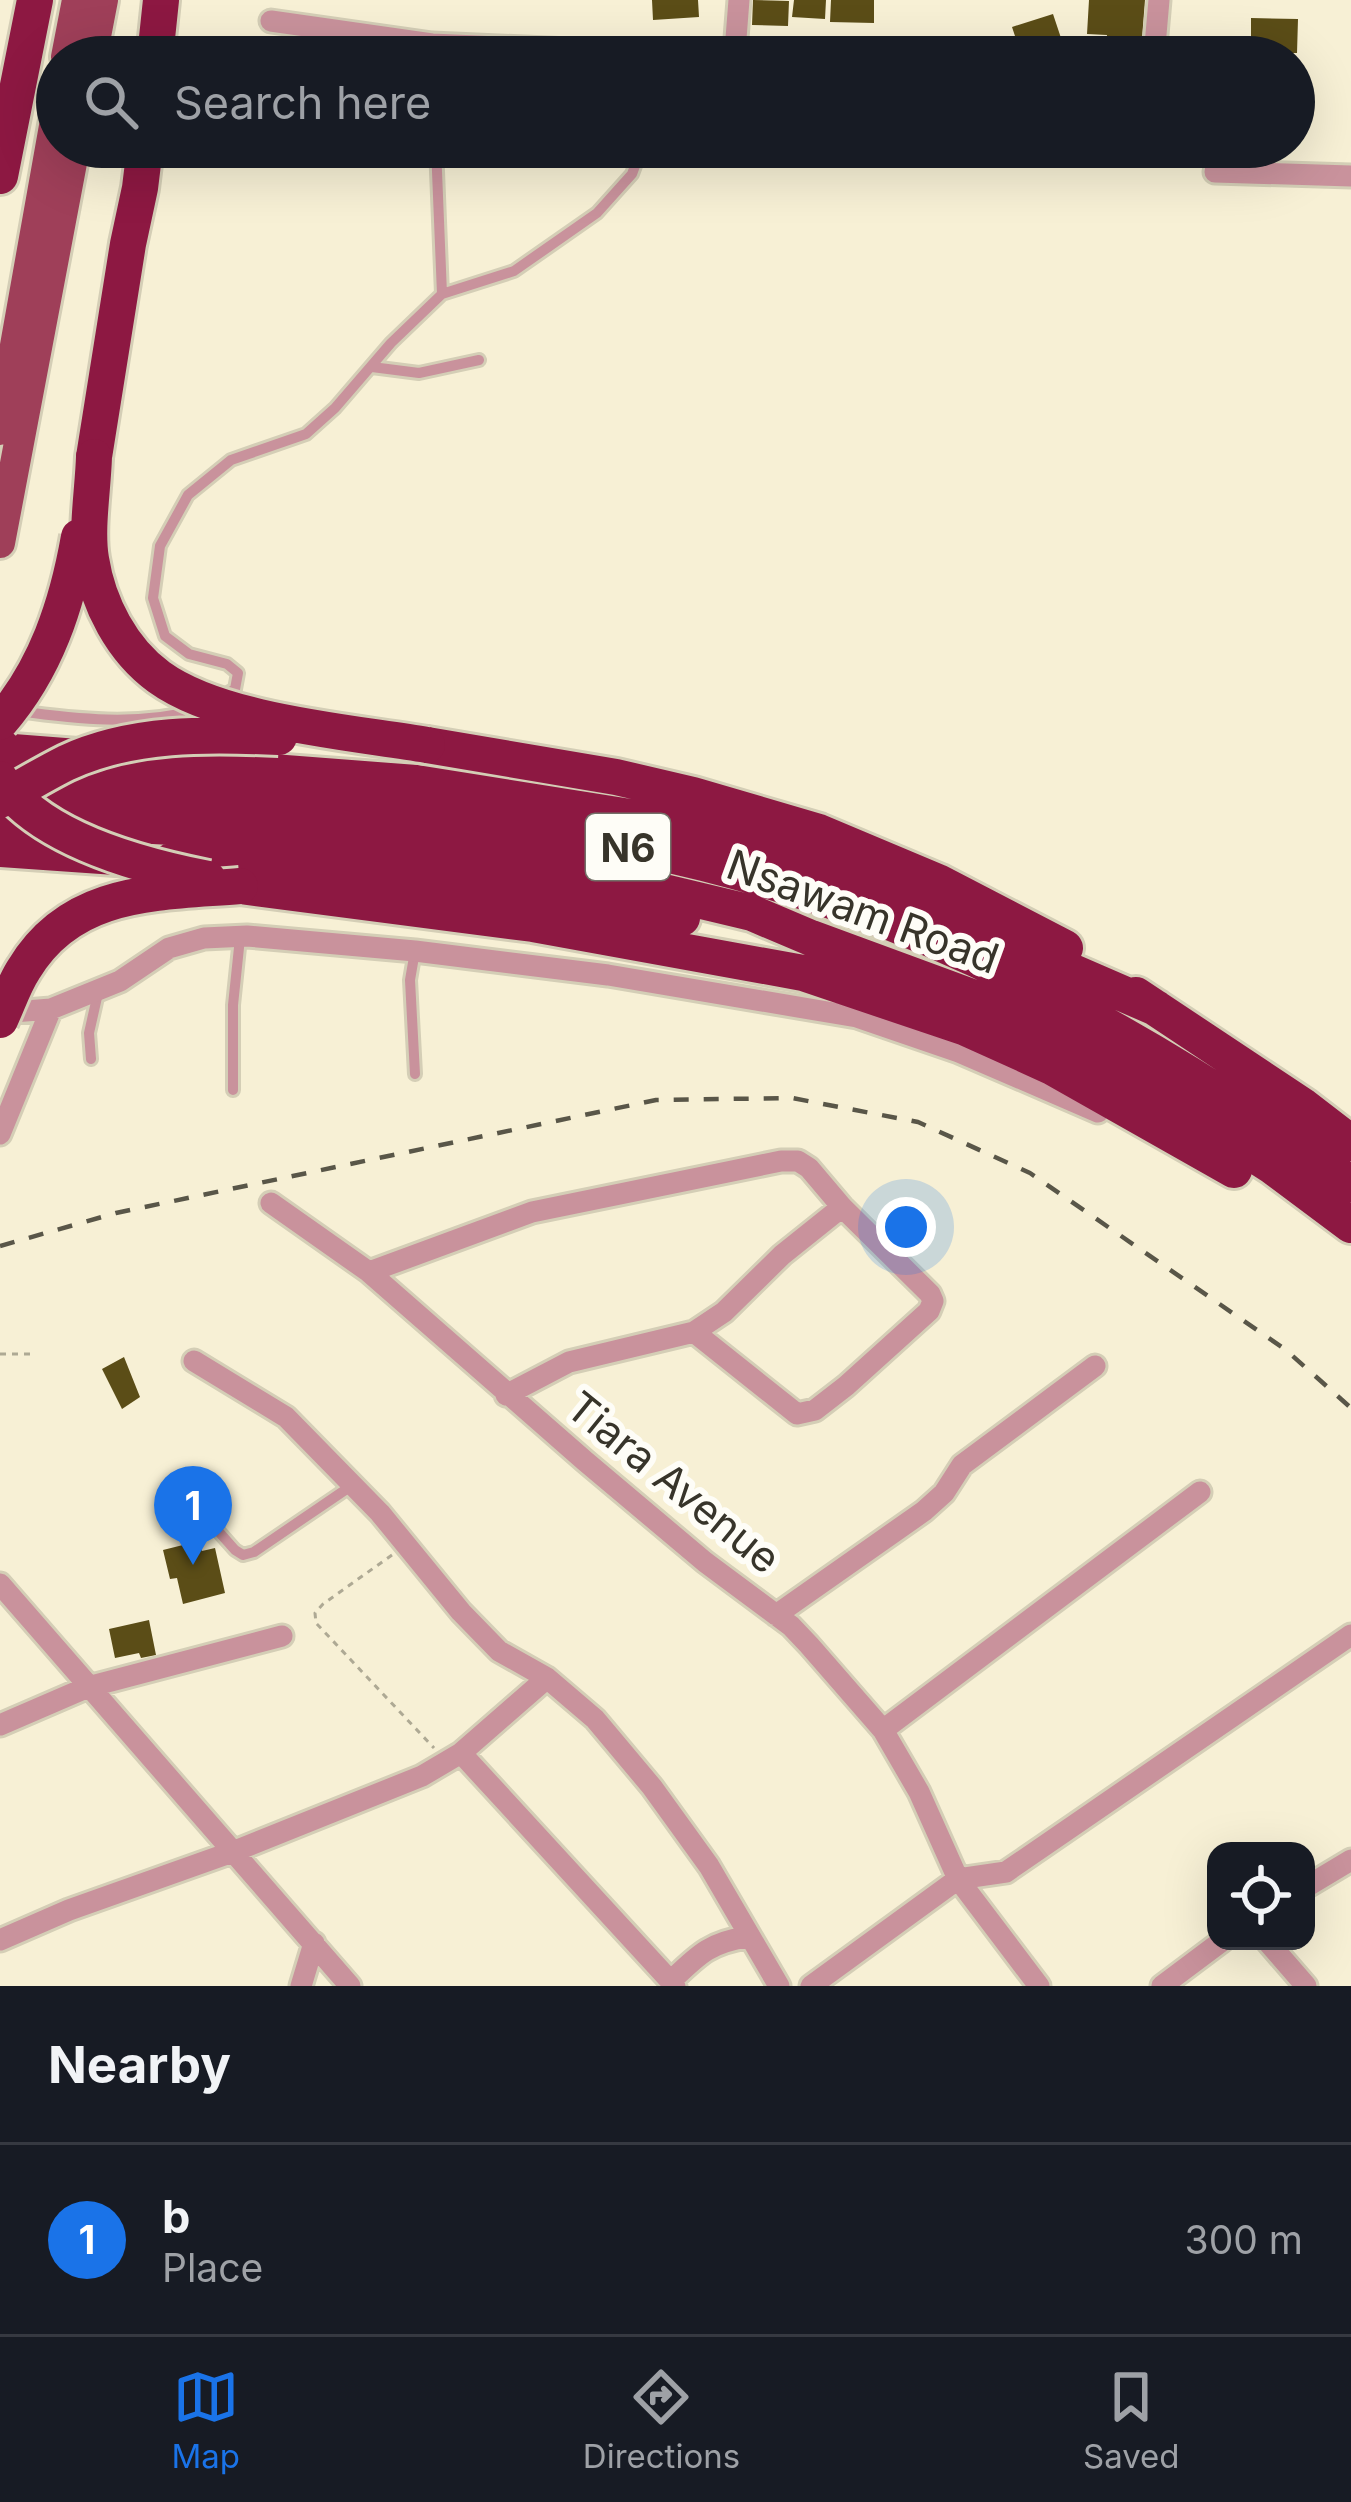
<!DOCTYPE html>
<html lang="en">
<head>
<meta charset="utf-8">
<style>
	body { margin:0; font-family:Inter,sans-serif; background:#242831; color:#f1f3f6 }
	.controls { position:absolute; right:36px; bottom:36px; display:grid; overflow:hidden; border-radius:24px; box-shadow:0 12px 48px #0002 }
	.controls button { width:108px; height:108px; display:grid; place-items:center; padding:0; border:0; border-bottom:3px solid #363941; background:#171b24; color:#f1f3f6; font:60px sans-serif }
	.you { position:absolute; left:906px; top:1227px; width:42px; height:42px; margin:-30px; border:9px solid #fff; border-radius:50%; background:#1a73e8; box-shadow:0 0 0 18px #1a73e833 }
	.badge { display:grid; place-items:center; width:78px; height:78px; border-radius:50%; background:#1a73e8; color:#fff; font-size:39px; font-weight:700 }
	.pin { position:absolute; translate:-50% -99px; filter:drop-shadow(0 3px 6px #0008) }
	.pin::after { content:''; position:absolute; top:63px; width:42px; height:36px; background:inherit; clip-path:polygon(0 0,100% 0,50% 100%) }
	.list { margin:0; padding:0; list-style:none }
	h2 { display:flex; justify-content:space-between; align-items:center; height:156px; margin:0; padding:0 48px; font-size:51px }
	h2 small { font-size:39px; font-weight:400; color:#9ea1a6 }
	.list li { display:grid; grid-template-columns:78px 1fr auto; gap:36px; align-items:center; box-sizing:border-box; height:192px; padding:0 48px; border-top:3px solid #363941 }
	.list b { display:block; font-size:45px; white-space:nowrap }
	.list p { margin:0; font-size:39px; white-space:nowrap; color:#9ea1a6 }
	.list em { font-size:39px; font-style:normal; color:#9ea1a6 }
	.icon { flex:none; width:66px; height:66px; fill:none; stroke:currentColor; stroke-width:2; stroke-linecap:round; stroke-linejoin:round }
	.map { position:relative; flex:none; width:1351px; height:1986px; overflow:hidden }
	.search { position:absolute; background:#171b24; box-shadow:0 12px 48px #0002; left:36px; right:36px; top:36px; height:132px; display:flex; align-items:center; gap:30px; box-sizing:border-box; padding:0 42px; border-radius:66px; color:#9ea1a6; font-size:45px }
	.sheet { height:348px; background:#171b24 }
	nav { display:flex; justify-content:space-around; align-items:center; box-sizing:border-box; height:168px; border-top:3px solid #363941; background:#171b24; font-size:33px; color:#9ea1a6 }
	nav a { display:grid; justify-items:center; gap:6px }
	nav .on { color:#1a73e8 }
	.map>svg:first-child { display:block }
	.building { fill:#5b4d17 }
	.lines { fill:none; stroke-linecap:round; stroke-linejoin:round }
	.lane-casing { stroke:#d4ceb6; stroke-width:16 }
	.street-casing { stroke:#d4ceb6; stroke-width:27 }
	.primary-casing { stroke:#d4ceb6; stroke-width:36 }
	.highway-casing { stroke:#d4ceb6; stroke-width:42 }
	.path { stroke:#aea994; stroke-width:3; stroke-dasharray:6 6; stroke-linecap:butt }
	.lane { stroke:#c9929c; stroke-width:10 }
	.street { stroke:#c9929c; stroke-width:21 }
	.primary { stroke:#9f3f59; stroke-width:30 }
	.highway { stroke:#8d1842; stroke-width:36 }
	.rail { stroke:#595648; stroke-width:4.5; stroke-dasharray:15 15; stroke-linecap:butt }
	.highway-bridge-casing { stroke:#d4ceb6; stroke-width:42; stroke-linecap:butt }
	.highway-bridge { stroke:#8d1842; stroke-width:36 }
	.labels { text-anchor:middle; dominant-baseline:central; stroke-width:12; stroke-linejoin:round; paint-order:stroke }
	.shield { fill:#fefdf7; stroke:#737068; stroke-width:3 }
	.shield-label { font-size:39px; font-weight:bold; fill:#37342a }
	.street-label { font-size:42px; fill:#37342a; stroke:#fefdf7 }
</style>
</head>
<body>
<div class="map">
<svg width="1351" height="1986" viewBox="0 0 1351 1986">
	<rect width="100%" height="100%" fill="#f7f0d5"/>
	<path class="building" d="M652 0H698L699 17 653 20Z
		M753 0 789 1 788 26 752 25Z
		M794 0H826L825 19 792 17Z
		M831 0H874V23L830 22Z
		M1089 0H1145L1141 51 1106 48 1107 35 1087 34Z
		M1053 14 1065 50 1048 56 1045 46 1021 54 1012 27Z
		M1251 18 1298 19 1297 53H1251Z
		M124 1357 140 1397 122 1409 102 1369Z
		M199 1541 202 1551 215 1548 225 1593 183 1604 177 1578 170 1579 163 1550Z
		M149 1620 156 1655 141 1658 139 1653 115 1658 109 1629Z"/>
	<g class="lines">
		<g class="lane-casing">
			<path id="lane" d="M442 294 514 271 597 213 632 174 642 147
				M372 367 419 373 479 360
				M223 696 235 689 238 673 227 664 189 654 165 636 153 598 160 546 188 495 231 460 306 434 335 408 391 343 442 294 436 147
				M18 711C76 719 138 726 196 710
				M415 951 410 980 415 1074
				M91 1059 89 1033 98 993
				M233 1090V1005L240 938
				M203 1514 235 1550 243 1555 254 1552 351 1486"/>
		</g>
		<g class="street-casing">
			<path id="street" d="M271 21 432 44 684 55 735 51 771 57
				M735 51 739 0
				M1154 57 1159 0
				M1215 172 1351 176
				M0 1013 51 1009 120 981 169 948 204 938 247 936 415 951 608 975 857 1017 959 1052 1098 1112
				M0 1134 51 1009
				M271 1203 369 1272 585 1461 705 1562 791 1626 809 1645 883 1730 919 1792 958 1879 1039 1986
				M369 1272 532 1212 781 1161H798L809 1168 842 1207 930 1294 933 1301 929 1311 846 1386 815 1410 797 1414 694 1332
				M194 1361 286 1417 380 1513 461 1612 499 1651 547 1678 595 1719 652 1787 709 1866 779 1986
				M506 1395 569 1362 694 1332 724 1312 782 1255 842 1207
				M0 1584 350 1986
				M776 1615 924 1511 944 1493 962 1465 1095 1366
				M0 1725 88 1687 282 1636
				M883 1730 1200 1492
				M461 1753 675 1986
				M1306 1887 1351 1860
				M0 1940 69 1910 235 1851 422 1776 461 1753 547 1678
				M1267 1941 1306 1986
				M671 1981C698 1955 710 1942 748 1937
				M301 1986 314 1943
				M811 1986 958 1879 1006 1872 1351 1635
				M1162 1986 1222 1941"/>
		</g>
		<g class="primary-casing">
			<path id="primary" d="M66 57 77 0
				M92 57 103 0
				M0 430 57 109
				M0 543 75 147"/>
		</g>
		<g class="highway-casing">
			<path id="highway" d="M155 57 161 0
				M0 176 35 0
				M94 457 128 244 140 188 145 147
				M427 745 616 777 693 795 819 832 938 882 1065 948
				M0 751 416 783 674 824 856 878 1156 1008
				M10 785C115 793 221 800 327 808 375 812 424 813 472 819 623 839 787 877 928 938 1078 1002 1220 1087 1351 1184
				M0 818 210 829 464 853 576 871 752 913 811 938 1004 1009 1091 1050 1272 1166 1351 1225
				M0 849 116 857
				M171 861 467 885 682 918
				M240 886 533 924 803 973 966 1028 1052 1067 1234 1170
				M1136 995 1303 1106 1351 1143"/>
		</g>
		<path class="path" d="M0 1354H31
			M392 1555 323 1604 315 1613 316 1623 434 1748"/>
		<use href="#lane" class="lane"/>
		<use href="#street" class="street"/>
		<use href="#primary" class="primary"/>
		<use href="#highway" class="highway"/>
		<path class="rail" d="M0 1246 116 1213 656 1100 792 1098 918 1122 1030 1173 1286 1350 1351 1408"/>
		<g class="highway-bridge-casing">
			<path id="highway-bridge" d="M94 457C93 489 86 529 91 559 98 604 122 650 159 677 221 722 350 732 427 745
				M0 722C46 669 67 605 79 537
				M0 779C39 839 142 866 208 879
				M0 800C22 787 44 774 66 763 132 732 208 734 279 737
				M0 1020C8 1003 14 984 24 969 72 889 157 893 240 886"/>
		</g>
		<use href="#highway-bridge" class="highway-bridge"/>
	</g>
	<g class="labels">
		<rect class="shield" x="586" y="814" width="84" height="66" rx="9"/>
		<g class="shield-label">
			<text x="628" y="847">N6</text>
		</g>
		<g class="street-label">
			<text transform="translate(863 911) rotate(20)">Nsawam Road</text>
			<text transform="translate(674 1482) rotate(39)">Tiara Avenue</text>
		</g>
	</g>
</svg>
<div class="controls">
<button><svg class="icon" aria-label="locate" viewBox="0 0 24 24"><circle cx="12" cy="12" r="6"/><path d="M12 2v4M12 18v4M2 12h4M18 12h4"/></svg></button>
</div>
<div class="you"></div>
<div class="pin badge" style="left:193px;top:1565px">1</div>
<div class="search"><svg class="icon" aria-label="search" viewBox="0 0 24 24"><circle cx="10" cy="10" r="6"/><path d="M15 15l6 6"/></svg>Search here</div>
</div>
<section class="sheet">
<h2>Nearby<small></small></h2>
<ul class="list">
<li><span class="badge">1</span><div><b>b</b><p>Place</p></div><em>300 m</em></li>
</ul>
</section>
<nav>
<a class="on"><svg class="icon" aria-label="map" viewBox="0 0 24 24"><path d="M3 6l6-2 6 2 6-2v14l-6 2-6-2-6 2zM9 4v14M15 6v14"/></svg>Map</a>
<a><svg class="icon" aria-label="directions" viewBox="0 0 24 24"><path d="M12 3l9 9-9 9-9-9zM9 14v-3h6M13 9l2 2-2 2"/></svg>Directions</a>
<a><svg class="icon" aria-label="saved" viewBox="0 0 24 24"><path d="M7 4h10v16l-5-4-5 4z"/></svg>Saved</a>
</nav>
</body>
</html>
